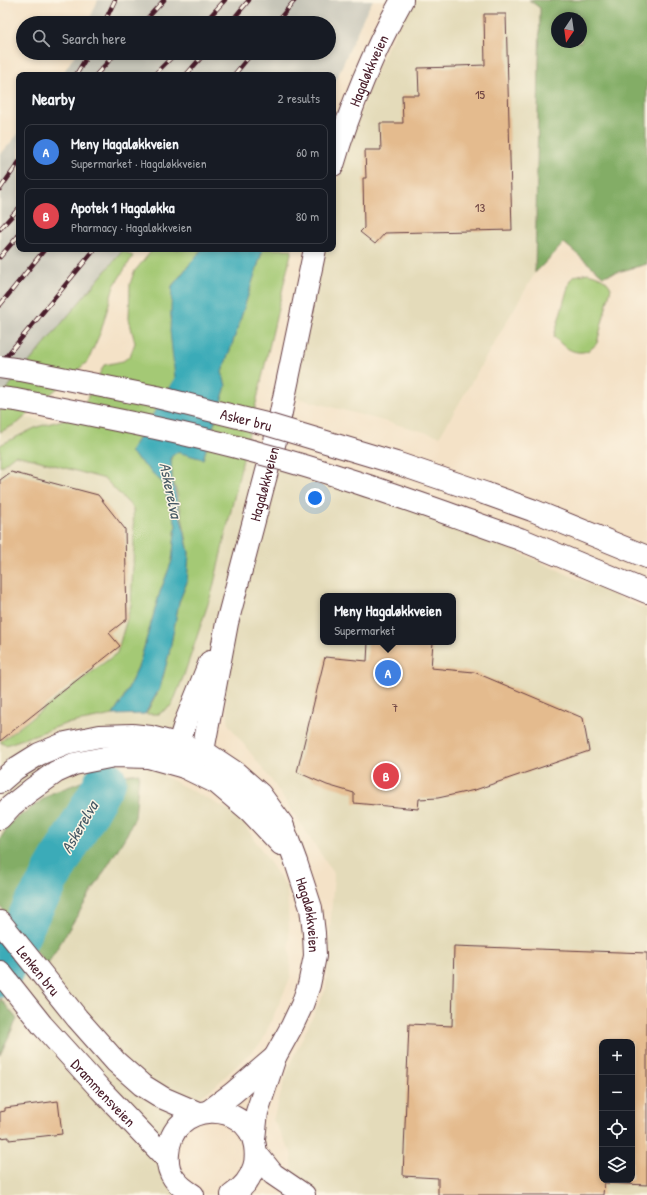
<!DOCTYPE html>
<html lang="en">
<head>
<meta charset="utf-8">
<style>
	body { margin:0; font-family:"Patrick Hand",sans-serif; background:#20242c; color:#f1f3f6 }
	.controls { position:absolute; right:12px; bottom:12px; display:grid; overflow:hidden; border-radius:8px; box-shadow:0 2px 6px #0003 }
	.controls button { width:36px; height:36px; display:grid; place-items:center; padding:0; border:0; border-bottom:1px solid #363941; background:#171b24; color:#f1f3f6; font:20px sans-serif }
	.compass { position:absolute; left:551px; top:12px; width:36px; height:36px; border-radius:50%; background:#171b24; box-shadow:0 2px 6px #0003; rotate:193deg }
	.you { position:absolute; left:315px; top:498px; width:14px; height:14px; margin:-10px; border:3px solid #fff; border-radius:50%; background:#1a73e8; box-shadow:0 0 0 6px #1a73e833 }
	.badge { display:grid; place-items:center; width:26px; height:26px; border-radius:50%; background:#8c9099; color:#fff; font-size:13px; font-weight:700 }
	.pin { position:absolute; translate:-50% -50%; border:2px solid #fff; box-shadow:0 1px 4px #0006 }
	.popup { position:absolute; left:320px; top:593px; width:136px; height:52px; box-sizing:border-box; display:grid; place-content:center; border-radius:8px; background:#171b24; filter:drop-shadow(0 1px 3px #0005); font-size:13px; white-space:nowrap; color:#9ea1a6 }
	.popup b { font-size:15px; color:#f1f3f6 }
	.popup::after { content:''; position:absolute; left:50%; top:100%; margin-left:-8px; border:8px solid transparent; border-top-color:#171b24 }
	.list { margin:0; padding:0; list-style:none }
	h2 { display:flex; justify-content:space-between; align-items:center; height:52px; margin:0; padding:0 16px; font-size:17px }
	h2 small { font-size:13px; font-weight:400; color:#9ea1a6 }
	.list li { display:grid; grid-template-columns:26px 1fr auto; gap:12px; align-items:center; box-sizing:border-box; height:56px; margin:0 8px 8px; padding:0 8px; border:1px solid #363941; border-radius:8px }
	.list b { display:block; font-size:15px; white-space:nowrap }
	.list p { margin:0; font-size:13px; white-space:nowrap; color:#9ea1a6 }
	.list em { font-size:13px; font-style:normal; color:#9ea1a6 }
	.icon { flex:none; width:22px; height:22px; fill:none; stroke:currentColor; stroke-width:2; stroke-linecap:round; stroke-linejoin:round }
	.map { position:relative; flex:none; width:647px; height:1195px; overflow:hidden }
	.search { position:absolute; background:#171b24; box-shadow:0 2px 6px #0003; left:16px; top:16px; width:320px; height:44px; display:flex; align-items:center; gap:10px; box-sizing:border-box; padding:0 14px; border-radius:22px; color:#9ea1a6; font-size:15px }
	.panel { position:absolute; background:#171b24; box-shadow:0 2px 6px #0003; left:16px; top:72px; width:320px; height:180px; border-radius:8px }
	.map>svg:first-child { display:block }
	.built { fill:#e4dbba; fill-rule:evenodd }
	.industrial { fill:#c6c5b8 }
	.green { fill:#a4c974; stroke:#777450 }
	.forest { fill:#83ad66; stroke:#666648; fill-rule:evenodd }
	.water { fill:#3babb8; stroke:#426572 }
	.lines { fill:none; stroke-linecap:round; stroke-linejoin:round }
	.river { stroke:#3babb8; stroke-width:41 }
	.building { fill:#e4bb8e; fill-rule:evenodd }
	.minor-casing { stroke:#643c42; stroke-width:24 }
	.major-casing { stroke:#643c42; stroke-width:24 }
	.highway-casing { stroke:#643c42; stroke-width:24 }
	.minor { stroke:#fff; stroke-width:22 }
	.major { stroke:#fff; stroke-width:22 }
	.highway { stroke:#fff; stroke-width:22 }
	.rail-casing { stroke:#4a1f2b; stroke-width:4.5 }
	.rail { stroke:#fcf5e5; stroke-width:3; stroke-dasharray:9; stroke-linecap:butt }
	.highway-bridge-casing { stroke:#643c42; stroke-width:24; stroke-linecap:butt }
	.highway-bridge { stroke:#fff; stroke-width:22 }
	.labels { text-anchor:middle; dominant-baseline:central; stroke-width:3; stroke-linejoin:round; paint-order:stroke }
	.number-label { font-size:13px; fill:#704644 }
	.street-label { font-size:15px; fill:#4a1f2b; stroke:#fcf5e5 }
	.water-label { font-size:16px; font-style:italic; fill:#445763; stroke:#fcf5e5 }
</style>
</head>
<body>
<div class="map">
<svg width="647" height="1195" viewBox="0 0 647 1195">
	<rect width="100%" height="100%" fill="#fcf5e5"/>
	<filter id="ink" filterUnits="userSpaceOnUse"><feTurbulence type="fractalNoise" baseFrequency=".025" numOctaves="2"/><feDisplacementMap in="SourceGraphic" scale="8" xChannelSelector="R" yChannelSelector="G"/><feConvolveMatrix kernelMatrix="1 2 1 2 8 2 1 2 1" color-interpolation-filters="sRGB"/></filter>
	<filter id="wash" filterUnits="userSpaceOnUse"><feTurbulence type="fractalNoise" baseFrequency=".012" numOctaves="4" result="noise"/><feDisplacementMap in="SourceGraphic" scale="16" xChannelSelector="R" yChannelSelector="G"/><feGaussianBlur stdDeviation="0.9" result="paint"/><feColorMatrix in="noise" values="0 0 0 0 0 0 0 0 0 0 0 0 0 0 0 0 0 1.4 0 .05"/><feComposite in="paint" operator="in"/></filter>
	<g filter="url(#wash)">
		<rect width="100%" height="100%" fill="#f4e2c7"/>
		<path class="built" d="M411 0H529L540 7 535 273 440 436 290 396 323 249H333V203L341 166 376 70Z
			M0 414 109 430 266 463 214 642 164 776 238 815 287 888 291 976 262 1042 215 1086 188 1107 156 1159 180 1195H0Z
			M271 465 415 506 647 610V1195H322L294 1178 291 1152 273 1120 289 1066 326 989 334 874 272 781 229 725 218 644ZM323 596H453V642H323ZM602 1042H632V1180H602Z"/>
		<path class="industrial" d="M98 0H373L364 16 333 87V75H62L76 53H329V23H88Z
			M19 133V249H124L0 398V155Z"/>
		<path class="green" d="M153 249H202L172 286 174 357 176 378 130 452 162 482 176 525 172 561 160 592 139 665 123 699 113 715 65 724 6 745 0 742 117 653 131 605 134 546 133 508 105 479 33 459 15 455 0 467V445L37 427 69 418 87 399 104 365 123 361 130 356 135 343 129 319 130 284 134 272Z
			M263 249H292L212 592 184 675 172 705 159 714H146L160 688 169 654 179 602 187 582 189 553 178 496 172 478 171 457 177 451 203 459 226 386 222 372 235 336Z
			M123 250 133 256 114 286 101 331 88 361 18 423 0 432V397Z
			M588 273C598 276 606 278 611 288L597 343C584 360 565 351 554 336L570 280 574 276Z"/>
		<path class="forest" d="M529 0H647V264L603 276 564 243 535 273 540 8ZM557 18H581V42H557Z
			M139 773 135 817 127 834 47 965 0 906V839L11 822 52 793 89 779Z
			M0 998 17 1019 0 1055Z"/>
		<path class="water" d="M202 249H263L235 336 222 372 226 386 203 459 177 452 171 457 172 479 189 553 187 582 179 602 169 654 160 688 145 714 113 715 123 699 139 665 160 592 172 561 176 525 162 482 130 452 175 378 170 331 172 286Z"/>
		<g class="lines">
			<path class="river" d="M52 874 106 780
				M0 977 32 909 46 886"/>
		</g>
		<g id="blocks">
			<path class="building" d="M484 14H506L512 230 385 233 375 244 360 232 364 228 363 178H366L365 150H381L380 123H403L402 95H419L418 68 456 67V66L485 65Z
				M11 472 98 495 125 529 127 619 109 633 120 646 0 741V480Z
				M368 642H433L431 668 474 672 583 718 589 751 475 790 438 798 419 799 418 809 354 803V793L327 785 297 772 325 657 367 661Z
				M454 946 647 953V1185L604 1183 603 1195H438V1178L403 1176 409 1024 452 1026ZM602 1042H632V1180H602Z
				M58 1101 62 1134 9 1140V1137L0 1138V1112L5 1111V1108Z"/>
		</g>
	</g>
	<g filter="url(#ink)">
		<use href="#blocks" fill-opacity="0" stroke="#643c42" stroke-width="1"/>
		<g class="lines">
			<g class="minor-casing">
				<g id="minor">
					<path id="s1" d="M333 165C350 108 373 52 402 0"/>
					<path d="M182 758 179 743 186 721 210 662"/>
					<path id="s2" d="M184 767 203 751 227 623 275 441 315 249"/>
					<path id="s3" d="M0 782 15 769 39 754 66 743 100 736 132 735 151 737 203 751 236 773 260 794 282 824 296 862 311 908 314 933 315 956 309 985 302 1005 292 1026 275 1057 257 1112 254 1139"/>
					<path d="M0 818 11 806 31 790 56 772 74 764 114 756 148 757 184 767 217 783 250 811 281 844"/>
					<path d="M209 1111 233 1093 275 1057"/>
				</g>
			</g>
			<g class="major-casing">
				<g id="major">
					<path id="s4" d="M0 922 77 1018 116 1062 142 1085 163 1098 198 1113"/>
					<path id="s5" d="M0 972 42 1025 100 1089 167 1159"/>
					<path d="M256 1153 273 1174 304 1195"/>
					<path d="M193 1195C177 1185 166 1174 168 1154 171 1099 248 1099 255 1146 256 1153 256 1161 254 1167 250 1180 243 1188 232 1195"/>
				</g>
			</g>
			<g class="highway-casing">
				<path id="highway" d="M487 494 532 510 647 557
					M472 522 520 539 647 592"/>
			</g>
			<use href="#minor" class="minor"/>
			<use href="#major" class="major"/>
			<use href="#highway" class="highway"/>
			<g class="rail-casing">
				<path id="rail" d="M104 23 115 0
					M143 23 164 0
					M204 23 225 0
					M230 23 249 0
					M276 23 295 0
					M76 75 89 53
					M96 75 116 53
					M154 75 176 53
					M186 75 205 53
					M234 75 252 53
					M0 189 19 162
					M0 229 19 208
					M0 257 19 235
					M0 305 45 249
					M0 364 95 249"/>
			</g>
			<use href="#rail" class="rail"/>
			<g class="highway-bridge-casing">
				<g id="highway-bridge">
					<path id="s6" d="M0 367 21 370 157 397 266 424 396 463 487 494"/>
					<path d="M0 398 16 400C97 416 179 431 259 453 331 472 401 497 472 522"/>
				</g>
			</g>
			<use href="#highway-bridge" class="highway-bridge"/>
		</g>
	</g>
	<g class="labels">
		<g class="number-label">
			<text x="480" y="94">15</text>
			<text x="480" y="207">13</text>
			<text x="395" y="707">7</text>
		</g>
		<g class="street-label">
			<text stroke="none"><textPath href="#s1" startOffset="101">Hagaløkkveien</textPath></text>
			<text stroke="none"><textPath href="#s6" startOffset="252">Asker bru</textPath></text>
			<text stroke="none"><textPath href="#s2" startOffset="299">Hagaløkkveien</textPath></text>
			<text stroke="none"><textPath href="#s3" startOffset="421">Hagaløkkveien</textPath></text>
			<text stroke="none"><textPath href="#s4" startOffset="62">Lenken bru</textPath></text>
			<text stroke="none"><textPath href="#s5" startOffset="159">Drammensveien</textPath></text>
		</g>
		<g class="water-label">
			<text transform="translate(171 490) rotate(78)">Askerelva</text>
			<text transform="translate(79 827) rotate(-60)">Askerelva</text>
		</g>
	</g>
</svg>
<div class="controls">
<button>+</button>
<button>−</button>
<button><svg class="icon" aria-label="locate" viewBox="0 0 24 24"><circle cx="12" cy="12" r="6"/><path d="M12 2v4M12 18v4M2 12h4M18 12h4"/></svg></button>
<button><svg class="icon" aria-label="layers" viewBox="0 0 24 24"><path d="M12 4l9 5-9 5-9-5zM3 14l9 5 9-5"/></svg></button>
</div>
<svg class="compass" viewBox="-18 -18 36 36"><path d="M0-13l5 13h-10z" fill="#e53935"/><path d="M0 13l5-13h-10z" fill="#9ea1a6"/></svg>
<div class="you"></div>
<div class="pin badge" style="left:388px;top:673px;background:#3f7fe0">A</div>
<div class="popup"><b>Meny Hagaløkkveien</b>Supermarket</div>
<div class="pin badge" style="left:386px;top:776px;background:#e0444e">B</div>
<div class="search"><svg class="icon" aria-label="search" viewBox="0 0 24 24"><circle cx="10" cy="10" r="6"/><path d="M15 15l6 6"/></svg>Search here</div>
<section class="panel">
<h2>Nearby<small>2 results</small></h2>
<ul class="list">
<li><span class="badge" style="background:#3f7fe0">A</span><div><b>Meny Hagaløkkveien</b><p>Supermarket · Hagaløkkveien</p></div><em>60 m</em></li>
<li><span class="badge" style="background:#e0444e">B</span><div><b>Apotek 1 Hagaløkka</b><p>Pharmacy · Hagaløkkveien</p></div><em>80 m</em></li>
</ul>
</section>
</div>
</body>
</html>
